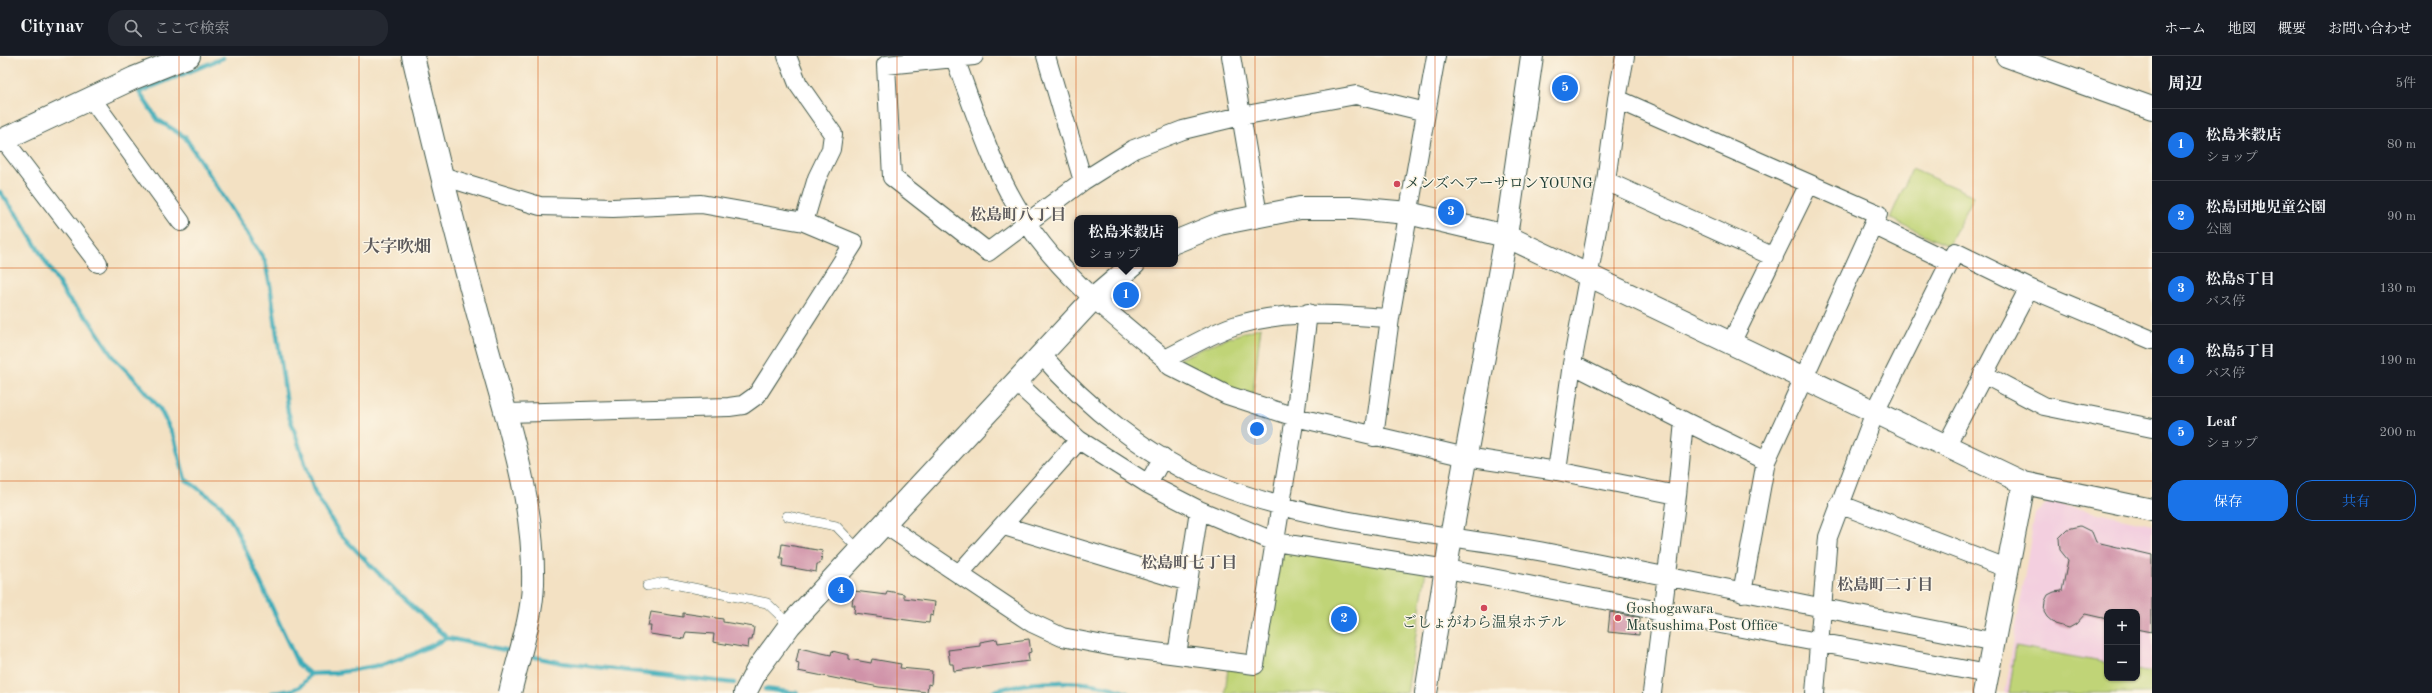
<!DOCTYPE html>
<html lang="ja">
<head>
<meta charset="utf-8">
<style>
	body { margin:0; font-family:"Old Standard TT","Noto Serif JP",serif; background:#242831; color:#f1f3f6 }
	.controls { position:absolute; right:12px; bottom:12px; display:grid; overflow:hidden; border-radius:8px; box-shadow:0 1px 3px #0004 }
	.controls button { width:36px; height:36px; display:grid; place-items:center; padding:0; border:0; border-bottom:1px solid #363941; background:#171b24; color:#f1f3f6; font:20px sans-serif }
	.you { position:absolute; left:1257px; top:373px; width:14px; height:14px; margin:-10px; border:3px solid #fff; border-radius:50%; background:#1a73e8; box-shadow:0 0 0 6px #1a73e833 }
	.badge { display:grid; place-items:center; width:26px; height:26px; border-radius:50%; background:#1a73e8; color:#fff; font-size:13px; font-weight:700 }
	.pin { position:absolute; translate:-50% -50%; border:2px solid #fff; box-shadow:0 1px 4px #0006 }
	.popup { position:absolute; left:1074px; top:159px; width:104px; height:52px; box-sizing:border-box; display:grid; place-content:center; border-radius:8px; background:#171b24; filter:drop-shadow(0 1px 3px #0005); font-size:13px; white-space:nowrap; color:#9ea1a6 }
	.popup b { font-size:15px; color:#f1f3f6 }
	.popup::after { content:''; position:absolute; left:50%; top:100%; margin-left:-8px; border:8px solid transparent; border-top-color:#171b24 }
	.list { margin:0; padding:0; list-style:none }
	h2 { display:flex; justify-content:space-between; align-items:center; height:52px; margin:0; padding:0 16px; font-size:17px }
	h2 small { font-size:13px; font-weight:400; color:#9ea1a6 }
	.list li { display:grid; grid-template-columns:26px 1fr auto; gap:12px; align-items:center; box-sizing:border-box; height:72px; padding:0 16px; border-top:1px solid #363941 }
	.list b { display:block; font-size:15px; white-space:nowrap }
	.list p { margin:0; font-size:13px; white-space:nowrap; color:#9ea1a6 }
	.list em { font-size:13px; font-style:normal; color:#9ea1a6 }
	.actions { display:flex; gap:8px; padding:12px 16px }
	.actions a { flex:1; padding:9px 0; border:1px solid #1a73e8; border-radius:16px; text-align:center; font-size:14px; color:#1a73e8 }
	.actions .main { background:#1a73e8; color:#fff }
	.icon { flex:none; width:22px; height:22px; fill:none; stroke:currentColor; stroke-width:2; stroke-linecap:round; stroke-linejoin:round }
	.map { position:relative; flex:none; width:2152px; height:637px; overflow:hidden }
	header { display:flex; align-items:center; gap:24px; box-sizing:border-box; height:56px; padding:0 20px; background:#171b24; border-bottom:1px solid #363941 }
	header strong { font-size:19px }
	nav { display:flex; gap:22px; margin-inline-start:auto; font-size:14px }
	.search { width:280px; height:36px; background:#242831; display:flex; align-items:center; gap:10px; box-sizing:border-box; padding:0 14px; border-radius:16px; color:#9ea1a6; font-size:15px }
	main { display:flex }
	aside { flex:1; background:#171b24 }
	.map>svg:first-child { display:block }
	.built { fill:#f3cfdf; fill-rule:evenodd }
	.green { fill:#c0d477; stroke:#708856 }
	.lines { fill:none; stroke-linecap:round; stroke-linejoin:round }
	.stream { stroke:#3babb8; stroke-width:4.5 }
	.building { fill:#d093a9 }
	.lane-casing { stroke:#3f5649; stroke-width:10 }
	.street-casing { stroke:#3f5649; stroke-width:20 }
	.secondary-casing { stroke:#3f5649; stroke-width:24 }
	.lane { stroke:#fff; stroke-width:9 }
	.street { stroke:#fff; stroke-width:18 }
	.secondary { stroke:#fff; stroke-width:22 }
	.grid { fill:none; stroke:#d45610; stroke-width:1; stroke-opacity:0.55 }
	.poi-dot { fill:#d1495b; stroke:#fcf5e5; stroke-width:1.5 }
	.labels { text-anchor:middle; dominant-baseline:central; stroke-width:3; stroke-linejoin:round; paint-order:stroke }
	.poi-label { font-size:15px; fill:#1f3d34; stroke:#fcf5e5; text-anchor:start }
	.neighbourhood-label { font-size:16px; font-weight:bold; fill:#5d5b5d; stroke:#fcf5e5 }
	.quarter-label { font-size:17px; font-weight:bold; fill:#5d5b5d; stroke:#fcf5e5 }
</style>
</head>
<body>
<header>
<strong>Citynav</strong>
<div class="search"><svg class="icon" aria-label="search" viewBox="0 0 24 24"><circle cx="10" cy="10" r="6"/><path d="M15 15l6 6"/></svg>ここで検索</div>
<nav><a>ホーム</a><a>地図</a><a>概要</a><a>お問い合わせ</a></nav>
</header>
<main>
<div class="map">
<svg width="2152" height="637" viewBox="0 0 2152 637">
	<rect width="100%" height="100%" fill="#fcf5e5"/>
	<filter id="ink" filterUnits="userSpaceOnUse"><feTurbulence type="fractalNoise" baseFrequency=".025" numOctaves="2"/><feDisplacementMap in="SourceGraphic" scale="8" xChannelSelector="R" yChannelSelector="G"/><feConvolveMatrix kernelMatrix="1 2 1 2 8 2 1 2 1" color-interpolation-filters="sRGB"/></filter>
	<filter id="wash" filterUnits="userSpaceOnUse"><feTurbulence type="fractalNoise" baseFrequency=".012" numOctaves="4" result="noise"/><feDisplacementMap in="SourceGraphic" scale="16" xChannelSelector="R" yChannelSelector="G"/><feGaussianBlur stdDeviation="0.9" result="paint"/><feColorMatrix in="noise" values="0 0 0 0 0 0 0 0 0 0 0 0 0 0 0 0 0 1.4 0 .05"/><feComposite in="paint" operator="in"/></filter>
	<g filter="url(#wash)">
		<rect width="100%" height="100%" fill="#f3e1c3"/>
		<path class="built" d="M2049 446 2152 469V637H2005L2035 457ZM2107 556H2137V622H2107Z"/>
		<path class="green" d="M1912 113 1974 140 1948 190 1890 162Z
			M1261 271 1252 344 1175 305 1222 284Z
			M1280 493 1426 514 1407 637H1225L1228 612 1260 616Z
			M2016 590 2107 607V622H2137V613L2152 616V637H2009Z"/>
		<g class="lines">
			<path class="stream" d="M223 2 139 36 158 64 185 81 265 205 270 229 288 356 315 437 340 478 398 537 447 582 515 596
				M0 136 18 160 68 243 89 264 115 303 134 322 160 353 174 381 185 423 221 449 234 469 298 608 310 618 336 617 381 609 412 599 447 582
				M526 599 562 607 734 627
				M765 633 797 637
				M272 637C292 634 300 636 310 618
				M989 637C1028 623 1088 622 1127 637"/>
		</g>
		<g id="blocks">
			<path class="building" d="M2080 470 2092 476 2096 486 2152 499V576L2137 573V556H2107V563L2085 558 2076 568 2069 572 2055 568 2047 561 2044 556 2045 545 2048 539 2054 536 2062 535 2068 504 2060 494 2059 482 2068 473Z
				M782 488 823 495 820 508H817L816 516 782 510 783 502H780Z
				M854 535 886 539 887 535 904 538V542L935 546 933 560 930 559 929 567 854 557 855 549H852Z
				M651 556 683 561V557L723 563V566L754 571 752 584H749L748 592 713 586 714 578 686 576 684 583 650 578 651 570H648Z
				M1610 556 1640 562 1639 579 1608 576Z
				M997 583 998 587 1029 583 1031 596 1028 597 1029 605 954 615 953 608H950L948 594 980 590V586Z
				M799 592 831 599 832 595 849 599V603L871 607 872 603 901 608 900 612 932 615 931 629 928 628 927 636 879 631 798 615 799 607 796 606Z"/>
		</g>
	</g>
	<g filter="url(#ink)">
		<use href="#blocks" fill-opacity="0" stroke="#3f5649" stroke-width="1"/>
		<g class="lines">
			<g class="lane-casing">
				<path id="lane" d="M787 460 836 470 860 495
					M647 530 664 526 767 547 790 569"/>
			</g>
			<g class="street-casing">
				<path id="street" d="M954 0C975 56 993 117 1027 167 1063 222 1116 262 1165 303L1170 310 1227 339 1295 361 1466 401 1557 415 1677 439
					M974 0 886 9 892 121 988 196 1083 125 1134 93 1183 74 1241 60 1356 39 1426 56
					M1046 0 1083 125
					M1231 0 1258 159
					M1625 0 1617 43 1878 158 1766 405 1742 537
					M91 42 181 166
					M1617 43 1606 125 1572 308 1684 365 1677 439 1652 637
					M4 84 98 207
					M442 120 540 150 613 152 701 148 804 166
					M1606 125 1774 201
					M1873 169 1950 206 1955 196 2029 232 2152 284
					M1731 287 1809 128
					M1041 298C1086 351 1151 403 1215 428 1324 472 1446 476 1560 499 1705 529 1850 557 1995 586
					M1165 303C1188 292 1213 276 1237 269 1291 253 1336 259 1390 262
					M1983 318 2044 350 2152 372
					M1016 326 1079 384 1148 428 1199 454 1275 486 1447 513 1649 553 1662 557 1988 618
					M507 357 729 351 743 349 757 339 854 187 804 166 817 122 831 93 833 78 798 28 787 0
					M1684 365 1766 405
					M1374 381 1390 262 1436 0
					M1946 390 2029 232
					M1557 415 1572 308
					M1148 428 1163 401
					M1839 448 2009 513
					M884 468 1032 567 1062 581 1109 590 1255 609 1295 361 1308 257
					M1004 470 1188 526
					M959 518 1079 384
					M1177 599 1199 454
					M1815 637 1828 481 1875 356 1950 206"/>
			</g>
			<g class="secondary-casing">
				<path id="secondary" d="M413 0C435 94 458 187 484 280 506 361 535 443 533 528 532 564 518 601 510 637
					M2007 0 2152 52
					M0 85 134 22 189 0
					M1175 186 1219 168 1300 152H1353L1408 157 1506 180 2024 427 2152 454
					M745 637 757 614 790 569 1093 243 1134 208
					M1426 637 1451 481 1506 180 1532 0
					M1984 637 2024 427"/>
			</g>
			<use href="#lane" class="lane"/>
			<use href="#street" class="street"/>
			<use href="#secondary" class="secondary"/>
		</g>
	</g>
	<path class="grid" d="M179 0V637M359 0V637M538 0V637M717 0V637M897 0V637M1076 0V637M1255 0V637M1435 0V637M1614 0V637M1793 0V637M1973 0V637M0 212H2152M0 425H2152"/>
	<g class="poi-dot">
		<circle cx="1397" cy="128" r="4"/>
		<circle cx="1484" cy="552" r="4"/>
		<circle cx="1618" cy="562" r="4"/>
	</g>
	<g class="labels">
		<g class="poi-label">
			<text x="1405" y="128">メンズヘアーサロンYOUNG</text>
			<text x="1626" y="553">Goshogawara<tspan x="1626" dy="17">Matsushima Post Office</tspan></text>
			<text x="1484" y="567" text-anchor="middle">ごしょがわら温泉ホテル</text>
		</g>
		<g class="neighbourhood-label">
			<text x="1018" y="160">松島町八丁目</text>
			<text x="1189" y="508">松島町七丁目</text>
			<text x="1885" y="530">松島町二丁目</text>
		</g>
		<g class="quarter-label">
			<text x="397" y="191">大字吹畑</text>
		</g>
	</g>
</svg>
<div class="controls">
<button>+</button>
<button>−</button>
</div>
<div class="you"></div>
<div class="pin badge" style="left:1126px;top:239px">1</div>
<div class="popup"><b>松島米穀店</b>ショップ</div>
<div class="pin badge" style="left:1344px;top:563px">2</div>
<div class="pin badge" style="left:1451px;top:156px">3</div>
<div class="pin badge" style="left:841px;top:534px">4</div>
<div class="pin badge" style="left:1565px;top:32px">5</div>
</div>
<aside>
<h2>周辺<small>5件</small></h2>
<ul class="list">
<li><span class="badge">1</span><div><b>松島米穀店</b><p>ショップ</p></div><em>80 m</em></li>
<li><span class="badge">2</span><div><b>松島団地児童公園</b><p>公園</p></div><em>90 m</em></li>
<li><span class="badge">3</span><div><b>松島8丁目</b><p>バス停</p></div><em>130 m</em></li>
<li><span class="badge">4</span><div><b>松島5丁目</b><p>バス停</p></div><em>190 m</em></li>
<li><span class="badge">5</span><div><b>Leaf</b><p>ショップ</p></div><em>200 m</em></li>
</ul>
<div class="actions"><a class="main">保存</a><a>共有</a></div>
</aside>
</main>
</body>
</html>
